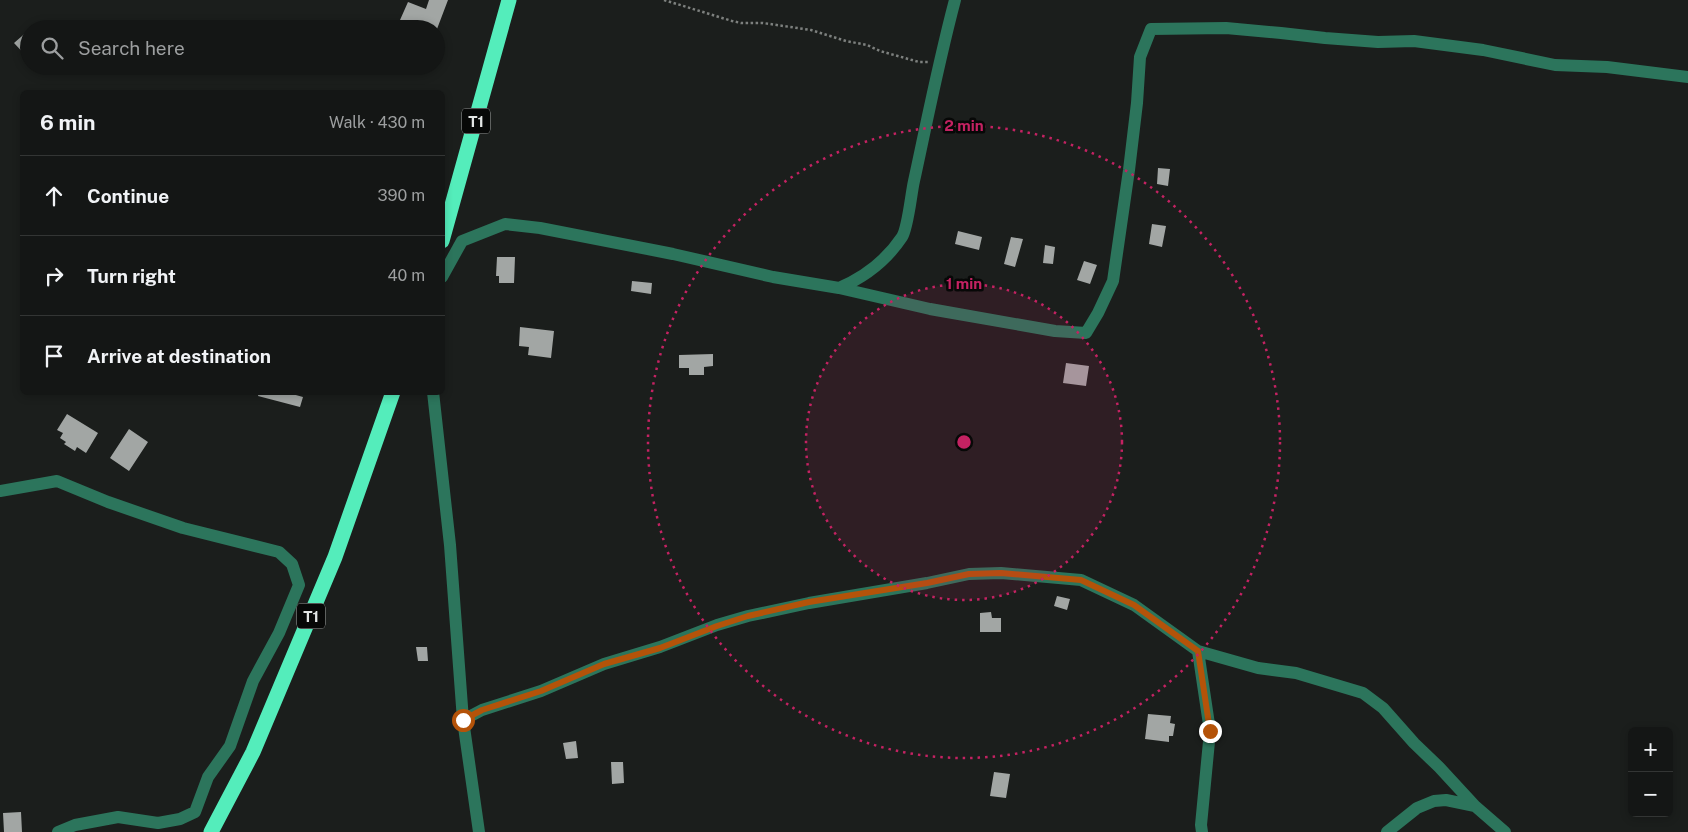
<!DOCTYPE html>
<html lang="en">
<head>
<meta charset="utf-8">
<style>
	body { margin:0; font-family:"Public Sans",sans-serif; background:#212322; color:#f1f3f6 }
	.controls { position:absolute; right:15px; bottom:15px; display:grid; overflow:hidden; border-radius:8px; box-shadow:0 2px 8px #0003 }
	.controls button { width:45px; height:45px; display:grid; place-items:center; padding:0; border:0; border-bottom:1px solid #333534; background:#141615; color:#f1f3f6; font:25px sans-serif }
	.stop { position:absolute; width:15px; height:15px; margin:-11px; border:4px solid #b45309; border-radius:50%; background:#fff }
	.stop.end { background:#b45309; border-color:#fff; box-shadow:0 1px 5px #0008 }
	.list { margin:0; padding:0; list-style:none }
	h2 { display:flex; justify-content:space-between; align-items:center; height:65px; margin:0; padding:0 20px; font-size:21px }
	h2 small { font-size:16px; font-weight:400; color:#9d9fa0 }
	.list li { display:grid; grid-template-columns:32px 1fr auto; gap:15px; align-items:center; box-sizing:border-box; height:80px; padding:0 20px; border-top:1px solid #333534 }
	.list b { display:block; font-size:19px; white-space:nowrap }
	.list em { font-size:16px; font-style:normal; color:#9d9fa0 }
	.icon { flex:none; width:28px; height:28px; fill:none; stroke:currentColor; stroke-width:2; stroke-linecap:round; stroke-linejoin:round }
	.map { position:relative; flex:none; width:1688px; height:832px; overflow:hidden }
	.search { position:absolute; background:#141615; box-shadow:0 2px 8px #0003; left:20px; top:20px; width:425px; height:55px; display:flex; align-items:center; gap:12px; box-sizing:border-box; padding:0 18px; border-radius:28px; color:#9d9fa0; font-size:19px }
	.panel { position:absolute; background:#141615; box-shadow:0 2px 8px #0003; left:20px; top:90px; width:425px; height:305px; border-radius:8px }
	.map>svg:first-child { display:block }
	.building { fill:#a2a6a4 }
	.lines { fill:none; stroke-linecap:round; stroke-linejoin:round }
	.path { stroke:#7d807e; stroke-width:2.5; stroke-dasharray:2.5 2.5; stroke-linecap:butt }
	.minor { stroke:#2c755c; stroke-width:12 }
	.highway { stroke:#54edbb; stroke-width:15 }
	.route { stroke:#b45309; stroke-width:6 }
	.ring { fill:none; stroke:#c42262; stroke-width:2.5; stroke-dasharray:2.5 5 }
	.labels { text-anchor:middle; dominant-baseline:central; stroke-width:5; stroke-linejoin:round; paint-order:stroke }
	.shield { fill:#070807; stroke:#a1a3a2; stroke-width:1 }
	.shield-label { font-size:15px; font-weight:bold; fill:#e3e6e5 }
	.centre { fill:#c42262; stroke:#070807; stroke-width:2.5 }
	.ring-label { font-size:15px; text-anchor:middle; font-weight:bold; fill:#c42262; stroke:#070807; stroke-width:5; stroke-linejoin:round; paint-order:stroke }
</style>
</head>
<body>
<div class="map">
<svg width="1688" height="832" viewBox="0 0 1688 832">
	<rect width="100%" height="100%" fill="#1b1e1c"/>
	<path class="building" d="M429 0H448L437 29H396L408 2 426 9Z
		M29 30V59L14 43Z
		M1158 168 1170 169 1168 186 1157 184Z
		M1152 224 1166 226 1162 247 1149 244Z
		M958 231 982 237 979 250 955 244Z
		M1011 237 1023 239 1015 267 1004 264Z
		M1045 245 1055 247 1053 264 1043 263Z
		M497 257H515L514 283H499V276H496Z
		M1084 261 1097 265 1090 284 1077 280Z
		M632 281 652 283 651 294 631 291Z
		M520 327 554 331 551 358 528 355 529 347 519 346Z
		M713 354V366L704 367V375H689V368H679V355Z
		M1066 363 1089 366 1086 386 1063 383Z
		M259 392H285L303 397 300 407 258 396Z
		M67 414 98 433 86 453 77 447 75 451 64 444 66 442 60 438 63 433 57 430Z
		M129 429 148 442 129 471 110 458Z
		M1057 596 1070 599 1067 610 1054 606Z
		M991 612 992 618H1001V632H980V613Z
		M416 647H427L428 661H418Z
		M1148 714 1171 716 1170 723 1175 724 1173 736H1169V742L1145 739Z
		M576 741 578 758 566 759 563 743Z
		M611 762H623L624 783 612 784Z
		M994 772 1010 774 1006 798 990 796Z
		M21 812 22 832H4L3 813Z"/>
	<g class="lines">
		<path class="path" d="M664 0 732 21 741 23H763L811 30 846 41 867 45 880 51 919 62H929"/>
		<path class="minor" d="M442 277 462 241 505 224 540 228 673 254 773 277 839 288 930 309 1055 331 1086 333 1098 313 1113 281 1129 170 1137 103 1140 57 1151 29 1226 28 1281 33 1325 38 1378 42 1414 41 1483 50 1555 65 1607 67 1688 77
			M839 288C865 277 886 261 902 237 908 228 911 194 914 181 927 121 939 60 955 0
			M433 392 450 545 463 720 479 832
			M0 491 57 481 108 502 183 528 279 552 292 564 299 585 279 633 253 681 230 746 208 777 195 812 180 819 158 823 118 817 75 825 58 832
			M1198 651 1258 668 1296 673 1363 693 1383 708 1414 743 1439 767 1475 806
			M463 720 482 710 541 691 604 664 660 647 717 625 748 616 809 603 927 583 969 574 1001 573 1081 580 1134 605 1198 651 1210 731 1201 825 1202 832
			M1387 832 1417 808 1434 801 1446 800 1475 806 1505 832"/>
		<path class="highway" d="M442 241 509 0
			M211 832 253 752 335 557 393 392"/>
	</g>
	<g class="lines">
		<path class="route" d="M463 720 482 710 541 691 604 664 660 648 717 626 748 616 809 602 927 583 969 574 1001 573 1081 580 1134 605 1198 651 1210 731"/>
	</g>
	<circle cx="964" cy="442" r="158" fill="#c42262" fill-opacity=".12"/>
	<g class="ring">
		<circle cx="964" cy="442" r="158"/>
		<circle cx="964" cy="442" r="316"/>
	</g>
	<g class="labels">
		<g class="shield">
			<rect x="462" y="108.5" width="28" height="25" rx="4"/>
			<rect x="297" y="603.5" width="28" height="25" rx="4"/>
		</g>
		<g class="shield-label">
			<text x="476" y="121">T1</text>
			<text x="311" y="616">T1</text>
		</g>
	</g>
	<circle cx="964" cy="442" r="8" class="centre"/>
	<g class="ring-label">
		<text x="964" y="131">2 min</text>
		<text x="964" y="289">1 min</text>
	</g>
</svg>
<div class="controls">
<button>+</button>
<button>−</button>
</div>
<div class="stop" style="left:463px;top:720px"></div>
<div class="stop end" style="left:1210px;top:731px"></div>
<div class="search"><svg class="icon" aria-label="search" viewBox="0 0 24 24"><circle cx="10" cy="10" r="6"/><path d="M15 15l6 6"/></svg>Search here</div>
<section class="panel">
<h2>6 min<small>Walk · 430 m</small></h2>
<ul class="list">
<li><svg class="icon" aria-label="ahead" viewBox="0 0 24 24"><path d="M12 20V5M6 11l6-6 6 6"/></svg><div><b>Continue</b></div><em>390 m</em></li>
<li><svg class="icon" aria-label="right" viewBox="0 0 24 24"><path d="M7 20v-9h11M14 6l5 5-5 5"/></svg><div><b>Turn right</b></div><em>40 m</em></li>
<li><svg class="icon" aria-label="arrive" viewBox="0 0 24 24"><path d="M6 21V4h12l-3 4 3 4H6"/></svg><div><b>Arrive at destination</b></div></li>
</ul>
</section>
</div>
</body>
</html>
